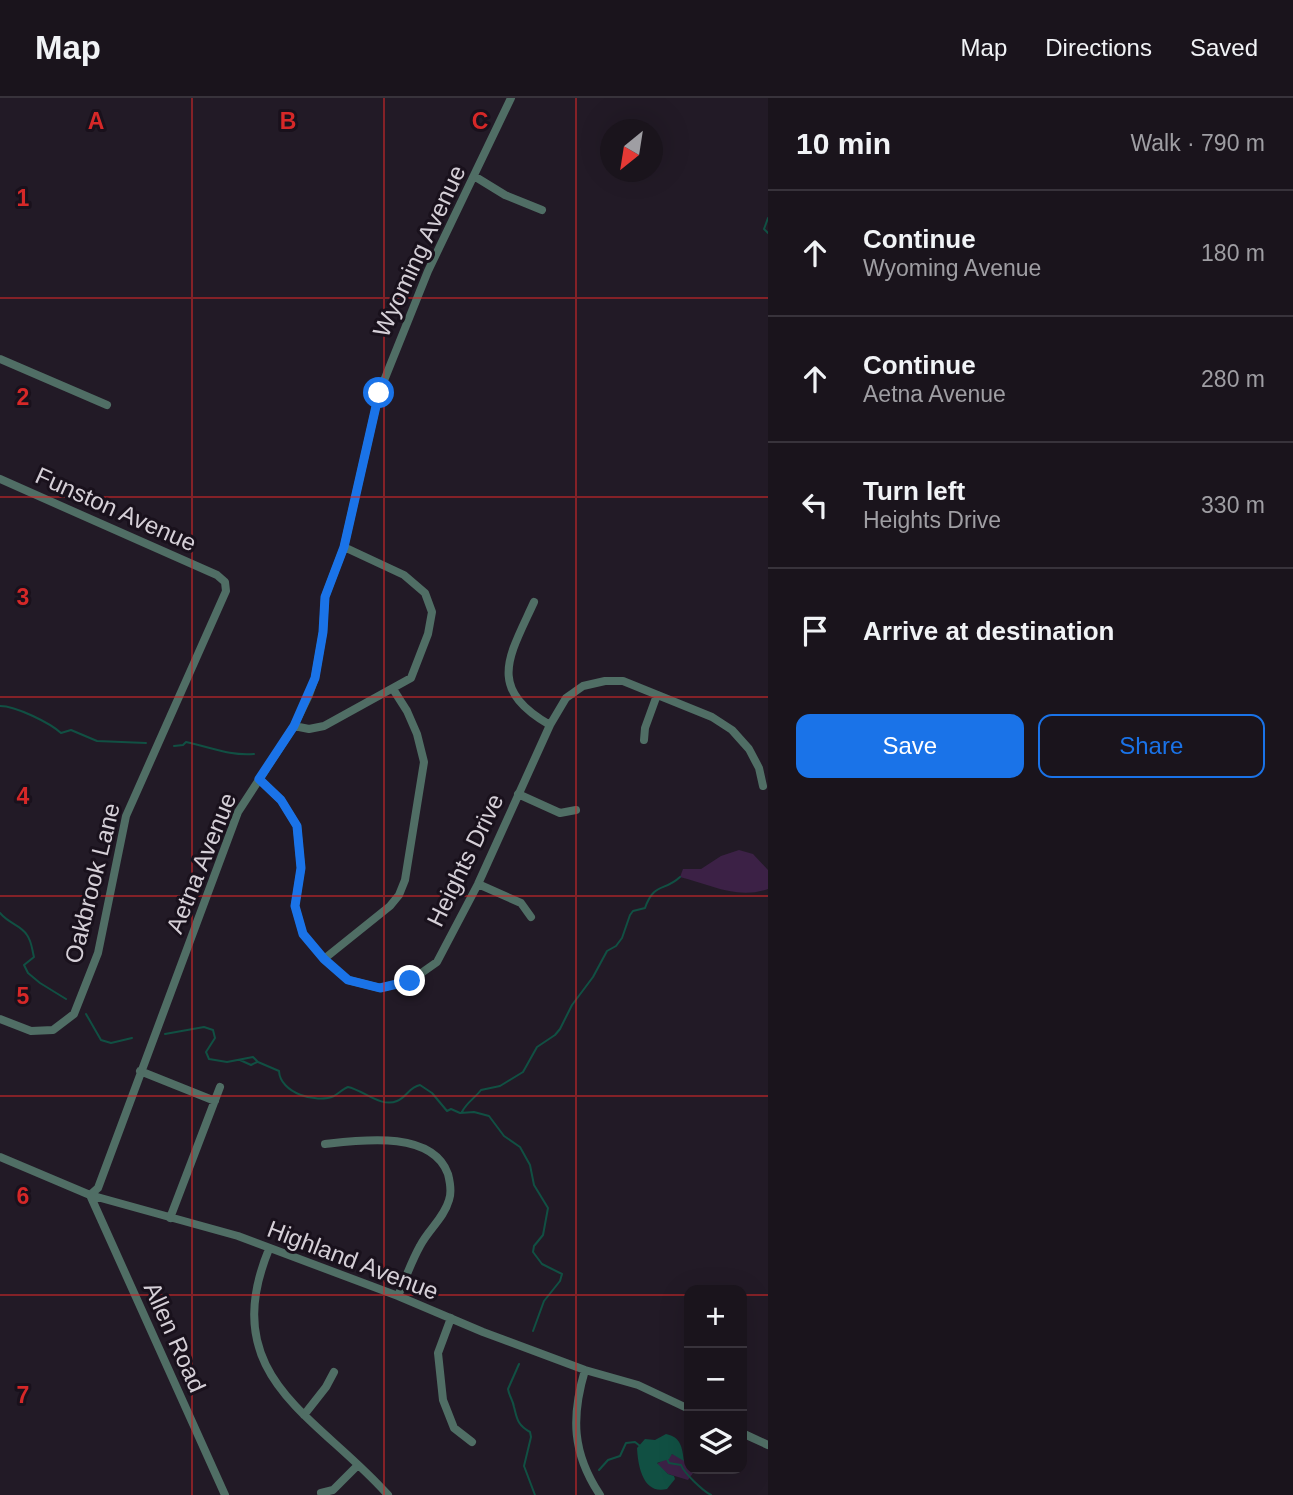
<!DOCTYPE html>
<html lang="en">
<head>
<meta charset="utf-8">
<style>
	body { margin:0; font-family:Arial,sans-serif; background:#272129; color:#f1f3f6 }
	.controls { position:absolute; right:21px; bottom:21px; display:grid; overflow:hidden; border-radius:14px; box-shadow:0 7px 28px #0002 }
	.controls button { width:63px; height:63px; display:grid; place-items:center; padding:0; border:0; border-bottom:2px solid #38333b; background:#1a141c; color:#f1f3f6; font:35px sans-serif }
	.compass { position:absolute; left:600px; top:21px; width:63px; height:63px; border-radius:50%; background:#1a141c; box-shadow:0 7px 28px #0002; rotate:210deg }
	.stop { position:absolute; width:21px; height:21px; margin:-16px; border:5px solid #1a73e8; border-radius:50%; background:#fff }
	.stop.end { background:#1a73e8; border-color:#fff; box-shadow:0 2px 7px #0008 }
	.list { margin:0; padding:0; list-style:none }
	h2 { display:flex; justify-content:space-between; align-items:center; height:91px; margin:0; padding:0 28px; font-size:30px }
	h2 small { font-size:23px; font-weight:400; color:#9f9ea3 }
	.list li { display:grid; grid-template-columns:46px 1fr auto; gap:21px; align-items:center; box-sizing:border-box; height:126px; padding:0 28px; border-top:2px solid #38333b }
	.list b { display:block; font-size:26px; white-space:nowrap }
	.list p { margin:0; font-size:23px; white-space:nowrap; color:#9f9ea3 }
	.list em { font-size:23px; font-style:normal; color:#9f9ea3 }
	.actions { display:flex; gap:14px; padding:21px 28px }
	.actions a { flex:1; padding:16px 0; border:2px solid #1a73e8; border-radius:14px; text-align:center; font-size:24px; color:#1a73e8 }
	.actions .main { background:#1a73e8; color:#fff }
	.icon { flex:none; width:38px; height:38px; fill:none; stroke:currentColor; stroke-width:2; stroke-linecap:round; stroke-linejoin:round }
	.map { position:relative; flex:none; width:768px; height:1397px; overflow:hidden }
	header { display:flex; align-items:center; gap:42px; box-sizing:border-box; height:98px; padding:0 35px; background:#1a141c; border-bottom:2px solid #38333b }
	header strong { font-size:33px }
	nav { display:flex; gap:38px; margin-inline-start:auto; font-size:24px }
	main { display:flex }
	aside { flex:1; background:#1a141c }
	.map>svg:first-child { display:block }
	.green { fill:#3c2146 }
	.water { fill:#115043 }
	.lines { fill:none; stroke-linecap:round; stroke-linejoin:round }
	.stream { stroke:#115043; stroke-width:2 }
	.minor { stroke:#506e65; stroke-width:8 }
	.route { stroke:#1a73e8; stroke-width:9 }
	.grid { fill:none; stroke:#d62828; stroke-width:2; stroke-opacity:0.55 }
	.labels { text-anchor:middle; dominant-baseline:central; stroke-width:6; stroke-linejoin:round; paint-order:stroke }
	.street-label { font-size:24px; fill:#d5cfd7; stroke:#19111c }
	.grid-label { font-size:23px; text-anchor:middle; font-weight:bold; fill:#d62828; stroke:#19111c; stroke-width:6; stroke-linejoin:round; paint-order:stroke }
</style>
</head>
<body>
<header>
<strong>Map</strong>
<nav><a>Map</a><a>Directions</a><a>Saved</a></nav>
</header>
<main>
<div class="map">
<svg width="768" height="1397" viewBox="0 0 768 1397">
	<rect width="100%" height="100%" fill="#221a26"/>
	<path class="green" d="M739 752 753 756 768 772V791C737 802 709 786 680 779L683 771H701L721 758Z
		M672 1356C682 1358 690 1367 693 1375L688 1382 668 1376 657 1366Z"/>
	<path class="water" d="M666 1336C681 1339 682 1349 684 1363L672 1356 669 1361 657 1365 668 1376 674 1378 675 1381 667 1391C643 1397 638 1368 637 1350L645 1341 655 1342Z"/>
	<g class="lines">
		<path class="stream" d="M768 120 764 131 768 135
			M0 608C16 608 50 625 61 635L71 632 97 643 146 645
			M174 648 183 647 186 644C211 649 228 658 254 656
			M0 815C9 826 21 827 27 837 32 844 32 852 34 859L24 867 28 875 40 885 66 901
			M86 916 101 942 111 945 132 940
			M165 936 204 929 213 932 215 940 206 954 209 961 227 964 253 959 258 964 279 973C280 995 316 1006 334 998 339 995 343 991 348 989 363 992 381 1010 397 1003 407 999 409 989 420 987L432 995 447 1013 451 1011 460 1015 474 1014 489 1018 504 1038 520 1049 530 1067 534 1087 548 1110 543 1137 534 1148 533 1154 542 1166 562 1176 560 1183 544 1203 533 1233
			M240 962 251 967 257 964
			M462 1014C466 1005 475 1000 481 992L500 988 523 974 537 949 555 937 560 931 572 907 593 879 607 853 616 848 622 840 630 817 633 813 645 810C654 784 664 794 680 779
			M519 1266 508 1291C509 1298 513 1302 514 1309 517 1320 517 1327 530 1334L531 1339 524 1368 535 1397
			M667 1361 669 1365 681 1367C684 1375 703 1393 711 1397
			M599 1372 608 1362 620 1358 626 1345 635 1344 640 1348"/>
		<path class="minor" d="M474 78 505 97 542 112
			M0 261 107 307
			M0 381 217 477 225 484 226 493 126 718 98 855 74 916 53 932 31 933 0 921
			M534 504C509 559 486 590 550 627
			M294 628 309 631 324 628 411 580 428 536 432 514 425 495 404 477 344 449
			M644 642 645 630 657 597
			M259 681 281 702 297 728 301 770 295 808 303 836 324 861 348 882 380 890 410 883 437 864 478 786 550 627 566 600 583 588 605 583H623L712 619 732 632 749 651 759 670 763 688
			M518 696 560 715 576 712
			M478 786 521 805 531 819
			M324 861 390 808 399 797 405 782 424 664 417 636 407 613 393 591
			M140 973 215 1003
			M325 1046C361 1042 432 1032 448 1076 450 1084 452 1094 449 1102 444 1120 428 1132 420 1148 411 1164 405 1182 398 1198
			M0 1059 90 1097 238 1138 398 1198 483 1234 585 1272 638 1287 689 1311
			M90 1097 98 1090 238 714 294 628 309 597 315 580 323 534 325 499 344 449 379 295 428 173 511 0
			M90 1097 225 1397
			M170 1120 220 989
			M269 1151C216 1280 317 1317 388 1397
			M451 1220 438 1255 443 1302 454 1330 472 1344
			M585 1272C571 1319 572 1355 600 1397
			M304 1317 326 1289 334 1274
			M742 1335 768 1347
			M321 1395 333 1392 357 1368"/>
	</g>
	<g class="lines">
		<path class="route" d="M379 295 344 449 325 499 323 534 315 580 294 628 259 681 281 702 297 728 301 770 295 808 303 836 324 861 348 882 380 890 410 883"/>
	</g>
	<path class="grid" d="M192 0V1397M384 0V1397M576 0V1397M0 200H768M0 399H768M0 599H768M0 798H768M0 998H768M0 1197H689M742 1197H768"/>
	<g class="labels">
		<g class="street-label">
			<text transform="translate(419 153) rotate(-65)">Wyoming Avenue</text>
			<text transform="translate(116 411) rotate(24)">Funston Avenue</text>
			<text transform="translate(465 762) rotate(-64)">Heights Drive</text>
			<text transform="translate(201 765) rotate(-68)">Aetna Avenue</text>
			<text transform="translate(92 785) rotate(-76)">Oakbrook Lane</text>
			<text transform="translate(353 1162) rotate(21)">Highland Avenue</text>
			<text transform="translate(175 1239) rotate(66)">Allen Road</text>
		</g>
	</g>
	<g class="grid-label">
		<text x="96" y="31">A</text>
		<text x="288" y="31">B</text>
		<text x="480" y="31">C</text>
		<text x="23" y="108">1</text>
		<text x="23" y="307">2</text>
		<text x="23" y="507">3</text>
		<text x="23" y="706">4</text>
		<text x="23" y="906">5</text>
		<text x="23" y="1106">6</text>
		<text x="23" y="1305">7</text>
	</g>
</svg>
<div class="controls">
<button>+</button>
<button>−</button>
<button><svg class="icon" aria-label="layers" viewBox="0 0 24 24"><path d="M12 4l9 5-9 5-9-5zM3 14l9 5 9-5"/></svg></button>
</div>
<svg class="compass" viewBox="-18 -18 36 36"><path d="M0-13l5 13h-10z" fill="#e53935"/><path d="M0 13l5-13h-10z" fill="#9f9ea3"/></svg>
<div class="stop" style="left:379px;top:295px"></div>
<div class="stop end" style="left:410px;top:883px"></div>
</div>
<aside>
<h2>10 min<small>Walk · 790 m</small></h2>
<ul class="list">
<li><svg class="icon" aria-label="ahead" viewBox="0 0 24 24"><path d="M12 20V5M6 11l6-6 6 6"/></svg><div><b>Continue</b><p>Wyoming Avenue</p></div><em>180 m</em></li>
<li><svg class="icon" aria-label="ahead" viewBox="0 0 24 24"><path d="M12 20V5M6 11l6-6 6 6"/></svg><div><b>Continue</b><p>Aetna Avenue</p></div><em>280 m</em></li>
<li><svg class="icon" aria-label="left" viewBox="0 0 24 24"><path d="M17 20v-9H6M10 6l-5 5 5 5"/></svg><div><b>Turn left</b><p>Heights Drive</p></div><em>330 m</em></li>
<li><svg class="icon" aria-label="arrive" viewBox="0 0 24 24"><path d="M6 21V4h12l-3 4 3 4H6"/></svg><div><b>Arrive at destination</b></div></li>
</ul>
<div class="actions"><a class="main">Save</a><a>Share</a></div>
</aside>
</main>
</body>
</html>
